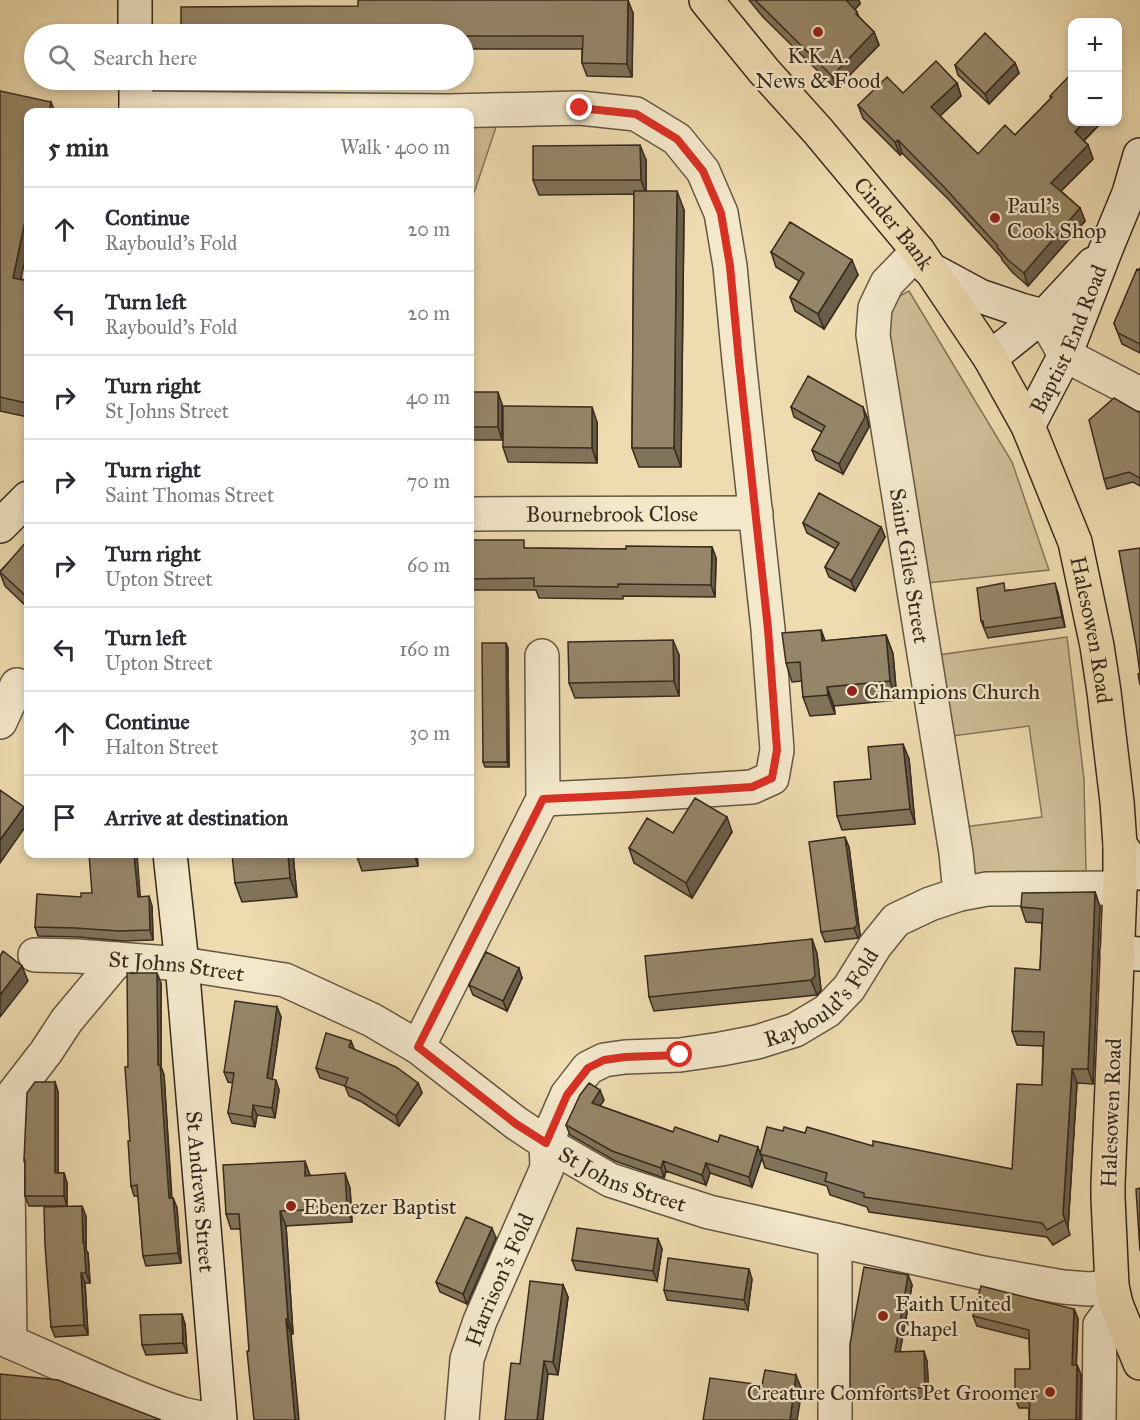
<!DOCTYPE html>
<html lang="en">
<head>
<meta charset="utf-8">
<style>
	body { margin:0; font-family:"IM FELL Great Primer",serif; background:#f2f2f3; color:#2b2b33 }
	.controls { position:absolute; right:18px; top:18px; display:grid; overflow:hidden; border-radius:12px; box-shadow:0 3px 9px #0003 }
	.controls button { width:54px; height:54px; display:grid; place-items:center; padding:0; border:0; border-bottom:2px solid #e1e1e2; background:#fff; color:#2b2b33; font:30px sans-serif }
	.stop { position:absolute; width:18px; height:18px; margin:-14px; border:4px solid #d93025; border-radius:50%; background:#fff }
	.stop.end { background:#d93025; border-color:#fff; box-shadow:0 2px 6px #0008 }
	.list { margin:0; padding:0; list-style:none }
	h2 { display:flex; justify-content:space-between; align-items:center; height:78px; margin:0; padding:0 24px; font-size:26px }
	h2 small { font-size:20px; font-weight:400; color:#7c7c81 }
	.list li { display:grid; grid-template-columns:39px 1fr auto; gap:18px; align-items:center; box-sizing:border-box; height:84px; padding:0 24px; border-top:2px solid #e1e1e2 }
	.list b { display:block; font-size:22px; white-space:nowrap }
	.list p { margin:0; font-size:20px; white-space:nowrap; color:#7c7c81 }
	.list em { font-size:20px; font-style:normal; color:#7c7c81 }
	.icon { flex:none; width:33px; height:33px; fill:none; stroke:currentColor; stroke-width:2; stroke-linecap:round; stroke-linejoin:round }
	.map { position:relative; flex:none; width:1140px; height:1420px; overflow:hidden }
	.search { position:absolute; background:#fff; box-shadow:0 3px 9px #0003; left:24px; top:24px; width:450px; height:66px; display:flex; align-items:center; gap:15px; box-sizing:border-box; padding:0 21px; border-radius:33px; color:#7c7c81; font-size:22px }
	.panel { position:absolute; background:#fff; box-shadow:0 3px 9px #0003; left:24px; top:108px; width:450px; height:750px; border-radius:12px }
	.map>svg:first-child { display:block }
	.green { fill:#cfbd96; stroke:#83745a; stroke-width:1.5 }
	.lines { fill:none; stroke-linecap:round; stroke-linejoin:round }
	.street-casing { stroke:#655642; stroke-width:36 }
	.secondary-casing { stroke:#372a1e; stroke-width:36 }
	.primary-casing { stroke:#372a1e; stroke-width:36 }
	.street { stroke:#f4e8cb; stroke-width:33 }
	.secondary { stroke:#f4e8cb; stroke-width:33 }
	.primary { stroke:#eedbaf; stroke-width:33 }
	.wall { fill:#81735a; stroke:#372a1e; stroke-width:1.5 }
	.shaded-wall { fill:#695e4a; stroke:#372a1e; stroke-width:1.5 }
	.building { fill:#968669; stroke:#372a1e; stroke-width:1.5 }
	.route { stroke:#d93025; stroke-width:8 }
	.poi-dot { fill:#8f2418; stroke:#f4e8cb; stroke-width:2 }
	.labels { text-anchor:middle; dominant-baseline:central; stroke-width:4.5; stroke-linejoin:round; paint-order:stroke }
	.poi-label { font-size:22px; fill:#372a1e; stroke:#f4e8cb; text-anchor:start }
	.street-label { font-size:22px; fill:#372a1e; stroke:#f4e8cb }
</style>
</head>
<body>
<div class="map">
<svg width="1140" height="1420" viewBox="0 0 1140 1420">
	<rect width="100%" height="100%" fill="#eedbaf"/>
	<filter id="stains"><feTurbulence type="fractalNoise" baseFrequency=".00333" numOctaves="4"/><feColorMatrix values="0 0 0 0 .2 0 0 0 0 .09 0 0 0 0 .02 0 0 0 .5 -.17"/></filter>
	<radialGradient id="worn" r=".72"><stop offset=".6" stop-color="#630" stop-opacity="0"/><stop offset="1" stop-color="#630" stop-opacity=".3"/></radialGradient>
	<path class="green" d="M470 127H496L475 190 470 201Z
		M909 291 1012 462 1049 570 927 583 888 321 892 300Z
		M1067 637 1084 779 1086 871 1075 877 980 878 970 867 964 827 1042 817 1029 726 945 737 931 656Z"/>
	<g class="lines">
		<g class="street-casing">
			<g id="street">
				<path d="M136 108 448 111 580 108 636 114 677 139 703 171 721 213 730 266 739 361 768 629 777 750 772 778 752 787 628 795 543 799"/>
				<path id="s1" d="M918 251 887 283 875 308 873 335 956 853 960 894"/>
				<path d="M1043 316 1065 355 1140 394"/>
				<path id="s2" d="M470 514 756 513"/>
				<path d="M0 722 17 685"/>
				<path id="s3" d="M35 955 77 956 182 964 285 980 372 1020 418 1047 516 1123 546 1143 610 1180 709 1212 983 1273 1063 1287 1089 1289 1112 1286"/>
				<path d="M118 959 67 1020 46 1052 12 1096 8 1179 10 1342C67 1366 123 1395 182 1414 193 1417 204 1418 214 1420"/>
				<path d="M418 1047 543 799 542 656"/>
				<path d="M835 1240V1420"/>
				<path id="s4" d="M462 1420 467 1359 480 1321 547 1168 546 1143 567 1095 588 1068 604 1060 625 1057 680 1055 721 1049 757 1042 795 1030 827 1011 849 988 875 946 896 920 930 904 960 894 987 889 1120 888"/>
				<path d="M1099 1420 1100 1325 1116 1304"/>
			</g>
		</g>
		<g class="secondary-casing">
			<g id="secondary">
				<path d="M135 0V34"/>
				<path d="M136 80V112"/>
				<path d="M928 268 980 296 1021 310 1043 316"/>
				<path d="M990 358 1051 309 1093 264"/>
				<path id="s5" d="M1028 426 1065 355 1106 249 1129 193 1140 155"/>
				<path d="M0 526 28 498"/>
				<path d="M1120 845 1140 873"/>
				<path id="s6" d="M170 854 182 964 220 1420"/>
				<path d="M1117 952 1140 954"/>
			</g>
		</g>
		<g class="primary-casing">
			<g id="primary">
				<path id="s7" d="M706 0 764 71 818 131 918 251 990 358 1028 426 1075 542 1097 646 1104 692 1117 802 1120 845V888L1108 1184V1198L1112 1286 1116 1304 1140 1363"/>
			</g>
		</g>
		<use href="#street" class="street"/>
		<use href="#secondary" class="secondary"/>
		<use href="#primary" class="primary"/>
	</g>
	<path class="wall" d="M749 0H859L860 4 855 9 857 12 859 17 874 32 879 45 836 89 763 17Z
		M633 13 632 77 587 76 582 63V49H464V34Z
		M1015 63 1019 73 989 104 958 75 955 65Z
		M957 83 961 96 940 116 978 154 1015 135 1051 98 1050 96 1072 122H1102L1084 141 1088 145 1093 159 1061 191 1080 208 1085 221 1028 286 1013 273 1002 260 1001 257 949 200 902 153 900 155 863 118 858 105 903 93Z
		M0 91 21 279 28 281V417L0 411Z
		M646 160V191L684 210 681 467H639L632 448 634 194 539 195 533 180Z
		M771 252 858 275 824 329 795 311 790 297 799 281 776 267Z
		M1140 268V353L1122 344 1114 323Z
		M470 392 502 404V440H470Z
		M791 407 867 417 869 427 843 474 816 460 812 450 822 432 794 417Z
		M1140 413V486L1133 482 1107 489 1104 479Z
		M597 422V463L508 462 503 447Z
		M803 523 881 527 885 537 855 591 829 577 825 567 836 549 807 533Z
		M470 540 527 548 626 549 712 547 716 558 715 597 623 596V599L539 598 536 590H470Z
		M28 544V608L5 586 0 573V571Z
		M1007 590 1058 593 1065 627 988 638 981 621Z
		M821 630 825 641 886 635 893 654 897 700 834 706 835 714 810 716 803 697 802 681 792 682 786 663Z
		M508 648 509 767H485L483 762Z
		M679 655V696L575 698 569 683Z
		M909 759 915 824 842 830 837 816 871 779Z
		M732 832 692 898 634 863 629 848 673 833Z
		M849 847 860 935 858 938 825 942 821 932Z
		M293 854 297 897 242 902 235 883Z
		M356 854H417L418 866 362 871Z
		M1095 892 1100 907 1093 1084 1077 1083 1068 1228 1070 1235 1053 1245 1047 1237 869 1212 867 1207 830 1195 827 1186 765 1168 762 1158 752 1187 710 1173 706 1185 666 1171 664 1178 615 1161 570 1135 566 1125 604 1100 600 1106 673 1132 760 1153 783 1131 805 1133 873 1146 1012 1169 1042 1085 1043 1046 1017 1045 1012 1031 1040 970 1042 923 1026 922 1021 907Z
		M140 896 152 906 153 940 123 941 78 937 38 936 35 927 81 897Z
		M812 939 817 954 821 990 817 995 654 1011 649 997Z
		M522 978 507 1011 473 995 469 985Z
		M161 983V1067L164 1075 172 1198H173L177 1208 181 1263 146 1266 143 1256 138 1196H134L131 1186 128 1067Z
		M277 1007 281 1017 272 1079 279 1090 275 1118 257 1115 255 1127 232 1123 228 1113 233 1083 228 1082 224 1072Z
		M351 1041 354 1050 418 1083 422 1093 399 1126 362 1102 349 1096 345 1086 320 1078 316 1068Z
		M55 1082 58 1092V1173H64L67 1183V1206H29L25 1196V1165L24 1160Z
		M310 1175 350 1188 352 1222 286 1226 293 1334H291L240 1229H231L226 1214Z
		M86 1216V1250L88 1253 90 1283H85L88 1335 55 1337 51 1327Z
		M496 1238 467 1304 440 1292 436 1282Z
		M658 1239 662 1249 657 1281 576 1270 572 1260Z
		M908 1275 912 1285 900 1351 927 1361 929 1398 854 1400 850 1390Z
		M752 1279 748 1310 667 1300 664 1290Z
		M563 1285 568 1297 558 1375 548 1374 520 1364Z
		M1074 1309 1078 1319 1076 1365H1077L1081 1375 1080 1420H1029V1408H1019L1015 1398 1030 1369 1029 1339 977 1326 973 1316Z
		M185 1324 187 1353 146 1355 142 1345Z"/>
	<path class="shaded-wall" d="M628 0 633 13 632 77 627 64Z
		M846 0H859L860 4 851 13Z
		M874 32 879 45 836 89 832 76Z
		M1015 63 1019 73 989 104 985 94Z
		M957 83 961 96 936 120 931 107Z
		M51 102 55 112H49Z
		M1084 122H1102L1079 145 1075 132Z
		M898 140 902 153 900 155 895 142Z
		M640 145 646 160V194L641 180Z
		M1088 145 1093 159 1056 196 1051 183Z
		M677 191 684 210 681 467 674 448Z
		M28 207V246L18 292 13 278Z
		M1080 208 1085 221 1028 286 1024 273Z
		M852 260 858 275 824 329 818 314Z
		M498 392 502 404V440L498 427Z
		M28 393V409L26 403Z
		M592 407 597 422V463L592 448Z
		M863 407 867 417 869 427 843 474 839 464Z
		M881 527 885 537 855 591 851 581Z
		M712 547 716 558 715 597 711 585Z
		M1055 583 1058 593 1065 627 1062 617Z
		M821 630 828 649 822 641Z
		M886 635 893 654 897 700 890 681Z
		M673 640 679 655V696L674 681Z
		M506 643 508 648 509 767 507 762Z
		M827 687 834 706 835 714 828 695Z
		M903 744 909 759 915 824 910 809Z
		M24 807 28 820V823L0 863V840Z
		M727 817 732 832 692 898 686 883Z
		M845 837 849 847 860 935 858 938 854 928Z
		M134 854H137L141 906 138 897Z
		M288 854H293L297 897 290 878Z
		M414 854H417L418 866Z
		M1095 892 1100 907 1093 1084 1088 1069Z
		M149 896 152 906 153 940 150 930Z
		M812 939 817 954 821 990 817 995 811 980Z
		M22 966 28 981 0 1017V995Z
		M519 968 522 978 507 1011 503 1001Z
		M157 973 161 983V1067L164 1075 172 1208 169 1198 158 1065Z
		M277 1007 281 1017 271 1088 267 1078Z
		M351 1041 355 1051 349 1047Z
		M1072 1069 1077 1083 1068 1228 1063 1214Z
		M276 1080 279 1090 275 1118 272 1108Z
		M55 1082 58 1092V1183L55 1173Z
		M418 1083 422 1093 399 1126 396 1116Z
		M600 1090 604 1100 595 1113 592 1103Z
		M253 1105 257 1115 255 1127 252 1117Z
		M758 1147 762 1158 752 1187 749 1177Z
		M305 1161 310 1175 305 1176Z
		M663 1161 666 1171 664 1178 661 1168Z
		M706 1163 710 1173 706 1185 702 1175Z
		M64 1173 67 1183V1206L64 1196Z
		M345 1173 350 1188 352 1222 347 1208Z
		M173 1198 177 1208 181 1263 178 1253Z
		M82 1206 86 1216V1250L88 1253 90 1283 86 1273 83 1243Z
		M280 1211 286 1226 293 1334 288 1319Z
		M492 1228 496 1238 467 1304 463 1294Z
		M658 1239 662 1249 657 1281 653 1271Z
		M749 1269 752 1279 748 1310 744 1300Z
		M81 1273 85 1283 88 1335 84 1325Z
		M908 1275 912 1285 898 1362 895 1352Z
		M563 1285 568 1297 558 1375 553 1362Z
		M1074 1309 1078 1319 1076 1375 1072 1365Z
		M182 1314 185 1324 187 1353 183 1343Z
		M286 1319 291 1334 299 1420H295Z
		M924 1351 927 1361 929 1398 925 1388Z
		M544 1361 548 1374 543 1420H537Z
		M1077 1365 1081 1375 1080 1420H1076Z
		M796 1375 802 1390 797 1420H790Z"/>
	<path class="building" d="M358 0H628L627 64 582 63 583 36H464V34H181V7L358 6Z
		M755 0H846L857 12 856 14 874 32 832 76Z
		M985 33 1015 63 985 94 955 65Z
		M936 61 957 83 931 107 978 154 1005 125 1015 135 1052 97 1050 96 1072 73V122H1084L1075 132 1088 145 1051 183 1080 208 1024 273 1008 260 997 247 998 246 944 187 898 140 895 142 858 105 887 77 903 93Z
		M0 91 51 102 49 112H28V207L13 278 28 281V393L26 403 0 397Z
		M640 145 641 180H533V146Z
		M634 191H677L674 448H632Z
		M790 222 852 260 818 314 790 297 804 273 771 252Z
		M1140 268V344L1118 333 1114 323 1137 269 1139 270Z
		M808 376 863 407 865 417 839 464 812 450 825 426 791 407Z
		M470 392H498V427H470Z
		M1114 398 1140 413V478L1129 472 1104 479 1089 420Z
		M503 406 592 407V448L503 447Z
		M819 493 881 527 851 581 825 567 839 543 803 523Z
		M470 540H524V548L626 549V546L712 547 711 585 618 584V587L534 586V578L470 579Z
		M26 542 28 544V598L0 572Z
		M1140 548V685L1138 674 1140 673 1136 645 1119 551Z
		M1004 583 1005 591 1055 583 1062 617 984 628 983 621H981L977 588Z
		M821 630 822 641 886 635 890 681 827 687 828 695 803 697 800 662 786 663 782 633Z
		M673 640 674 681 569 683 568 642Z
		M482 643H506L507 762H483Z
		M903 744 910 809 837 816 834 782 871 779 868 747Z
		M0 790 24 807 0 840Z
		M695 798 727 817 686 883 629 848 647 818 673 833Z
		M845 837 857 925 854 928 821 932 809 842Z
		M89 854H134L138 897 149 896 150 930 119 931 75 928 35 927 37 894 81 897V893H92Z
		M232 854H288L290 878 235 883Z
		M1095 892 1088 1069H1072L1063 1214 1065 1220 1047 1230 1042 1223 864 1197V1193L825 1181 827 1173 760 1154 767 1127 783 1131 784 1127 805 1133 807 1127 873 1146V1141L1012 1169 1017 1084 1042 1085 1044 1032 1012 1031 1015 968 1040 970 1043 909 1021 907 1022 893Z
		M812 939 815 976 811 980 649 997 645 956Z
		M3 951 22 966 0 995V956Z
		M486 952 519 968 503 1001 469 985Z
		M127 973H157L158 1065H160L169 1198H173L178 1253 143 1256 137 1185 131 1186 128 1141H130L125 1067H128Z
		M235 1001 277 1007 267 1078 276 1080 272 1108 253 1105 252 1117 228 1113 234 1073 224 1072Z
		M326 1033 351 1041 349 1047 396 1067 418 1083 396 1116 359 1092 345 1086 348 1078 316 1068Z
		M35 1082H55V1173H64V1196H25V1160H24L27 1093Z
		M589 1083 600 1090 592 1103 673 1132 675 1127 718 1142 720 1135 758 1147 749 1177 706 1163 702 1175 663 1161 661 1168 612 1151 566 1125 580 1095Z
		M305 1161V1176L345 1173 347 1208 280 1211 288 1319H286L295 1420H254L247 1351H249L239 1214H226L223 1165Z
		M1140 1188V1251L1136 1189Z
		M82 1206 83 1243H84L86 1273H81L84 1325 51 1327 45 1245 44 1207Z
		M466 1217 492 1228 463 1294 436 1282Z
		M577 1228 658 1239 653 1271 572 1260Z
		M668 1258 749 1269 744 1300 664 1290Z
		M864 1267 908 1275 895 1352 924 1351 925 1388 850 1390V1344Z
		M530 1281 563 1285 553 1362 544 1361 537 1420H505L511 1363 520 1364Z
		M981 1286 1074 1309 1072 1365H1077L1076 1420H1029L1030 1398H1015V1369H1030L1029 1330 973 1316Z
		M182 1314 183 1343 142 1345 140 1315Z
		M765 1370 796 1375 790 1420H703L710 1378 762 1385Z
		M0 1374 58 1380 161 1420H0Z"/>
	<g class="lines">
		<path class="route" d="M580 108 636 114 677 139 703 171 721 213 730 266 739 361 768 629 777 750 772 778 752 787 628 795 543 799 418 1047 516 1124 546 1143 567 1095 588 1068 604 1060 625 1057 680 1055"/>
	</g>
	<g class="poi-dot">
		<circle cx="818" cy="32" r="6"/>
		<circle cx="995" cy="218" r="6"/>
		<circle cx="852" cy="691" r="6"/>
		<circle cx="291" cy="1206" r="6"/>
		<circle cx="883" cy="1316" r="6"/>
		<circle cx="1050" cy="1392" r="6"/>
	</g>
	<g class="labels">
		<g class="poi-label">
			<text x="818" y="55" text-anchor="middle">K.K.A.<tspan x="818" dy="25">News &amp; Food</tspan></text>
			<text x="1007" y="205">Paul's<tspan x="1007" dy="25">Cook Shop</tspan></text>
			<text x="864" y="691">Champions Church</text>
			<text x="303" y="1206">Ebenezer Baptist</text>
			<text x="895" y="1303">Faith United<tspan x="895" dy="25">Chapel</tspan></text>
			<text x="1038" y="1392" text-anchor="end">Creature Comforts Pet Groomer</text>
		</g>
		<g class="street-label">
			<text stroke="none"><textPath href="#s7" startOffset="292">Cinder Bank</textPath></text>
			<text stroke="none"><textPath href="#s5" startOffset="96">Baptist End Road</textPath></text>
			<text stroke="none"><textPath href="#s2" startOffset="142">Bournebrook Close</textPath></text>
			<text stroke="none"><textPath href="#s1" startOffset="333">Saint Giles Street</textPath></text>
			<text stroke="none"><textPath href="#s7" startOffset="750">Halesowen Road</textPath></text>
			<text stroke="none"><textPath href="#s3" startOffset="142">St Johns Street</textPath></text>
			<text stroke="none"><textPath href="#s4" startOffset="633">Raybould's Fold</textPath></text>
			<text transform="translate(1111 1113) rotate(-88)">Halesowen Road</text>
			<text stroke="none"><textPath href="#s3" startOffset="646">St Johns Street</textPath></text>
			<text stroke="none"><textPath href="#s6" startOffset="339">St Andrews Street</textPath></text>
			<text stroke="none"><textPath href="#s4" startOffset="147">Harrison's Fold</textPath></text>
		</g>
	</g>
	<rect width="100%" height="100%" filter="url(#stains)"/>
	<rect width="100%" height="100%" fill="url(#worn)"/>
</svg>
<div class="controls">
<button>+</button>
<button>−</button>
</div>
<div class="stop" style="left:680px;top:1055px"></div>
<div class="stop end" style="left:580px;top:108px"></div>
<div class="search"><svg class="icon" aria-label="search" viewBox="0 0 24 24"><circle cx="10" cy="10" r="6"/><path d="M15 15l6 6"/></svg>Search here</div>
<section class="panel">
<h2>5 min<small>Walk · 400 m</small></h2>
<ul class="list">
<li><svg class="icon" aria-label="ahead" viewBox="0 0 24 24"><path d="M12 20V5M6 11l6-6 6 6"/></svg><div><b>Continue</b><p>Raybould's Fold</p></div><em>20 m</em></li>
<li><svg class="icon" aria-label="left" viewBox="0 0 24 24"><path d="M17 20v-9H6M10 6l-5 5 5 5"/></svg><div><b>Turn left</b><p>Raybould's Fold</p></div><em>20 m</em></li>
<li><svg class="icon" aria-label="right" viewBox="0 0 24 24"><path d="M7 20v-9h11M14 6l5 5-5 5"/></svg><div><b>Turn right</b><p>St Johns Street</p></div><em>40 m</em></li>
<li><svg class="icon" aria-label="right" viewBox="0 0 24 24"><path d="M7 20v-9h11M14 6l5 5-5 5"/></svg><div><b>Turn right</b><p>Saint Thomas Street</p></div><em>70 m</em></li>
<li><svg class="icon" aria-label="right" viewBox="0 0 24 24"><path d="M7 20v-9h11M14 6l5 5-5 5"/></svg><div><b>Turn right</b><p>Upton Street</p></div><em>60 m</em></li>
<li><svg class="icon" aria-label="left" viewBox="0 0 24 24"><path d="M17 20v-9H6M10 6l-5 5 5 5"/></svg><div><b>Turn left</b><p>Upton Street</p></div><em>160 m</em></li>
<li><svg class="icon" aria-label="ahead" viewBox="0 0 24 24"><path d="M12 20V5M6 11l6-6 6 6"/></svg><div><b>Continue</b><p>Halton Street</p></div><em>30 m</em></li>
<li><svg class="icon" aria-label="arrive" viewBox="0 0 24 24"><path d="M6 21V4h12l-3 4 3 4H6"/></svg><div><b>Arrive at destination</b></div></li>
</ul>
</section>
</div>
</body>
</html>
